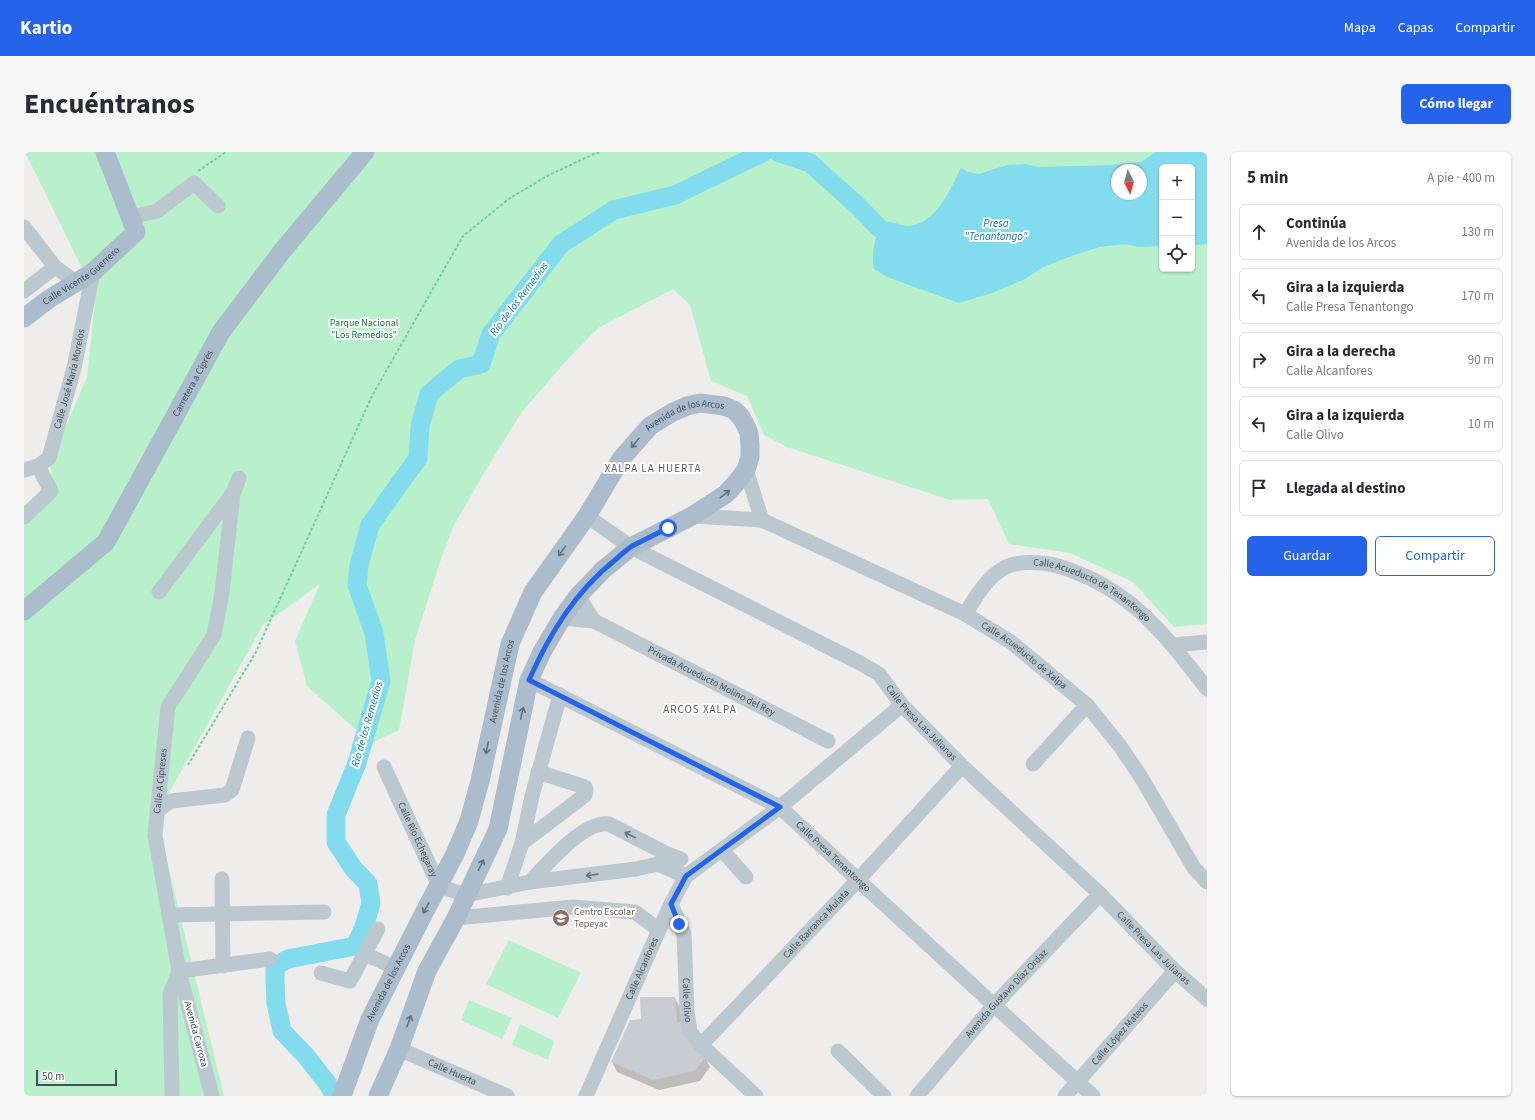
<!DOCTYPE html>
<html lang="es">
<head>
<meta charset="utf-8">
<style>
	body { margin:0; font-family:"Source Sans 3",sans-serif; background:#f7f7f7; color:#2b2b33 }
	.controls { position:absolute; right:12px; top:12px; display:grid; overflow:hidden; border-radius:6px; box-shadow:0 1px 3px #0004 }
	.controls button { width:36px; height:36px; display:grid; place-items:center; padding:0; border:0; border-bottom:1px solid #e1e1e2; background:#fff; color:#2b2b33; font:20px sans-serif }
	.compass { position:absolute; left:1087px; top:12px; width:36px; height:36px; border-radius:50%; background:#fff; box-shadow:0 1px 3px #0004; rotate:174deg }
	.scale { position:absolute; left:12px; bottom:10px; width:81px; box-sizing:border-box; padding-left:4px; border:2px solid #44515a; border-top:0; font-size:11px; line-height:14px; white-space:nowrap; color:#44515a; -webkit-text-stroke:3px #fff; paint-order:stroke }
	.stop { position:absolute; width:12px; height:12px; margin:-9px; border:3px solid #2563eb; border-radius:50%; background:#fff }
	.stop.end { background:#2563eb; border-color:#fff; box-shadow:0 1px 4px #0008 }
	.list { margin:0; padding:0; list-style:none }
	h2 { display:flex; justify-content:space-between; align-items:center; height:52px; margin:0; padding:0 16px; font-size:17px }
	h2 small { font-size:13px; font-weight:400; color:#7c7c81 }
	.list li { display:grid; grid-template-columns:26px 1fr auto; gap:12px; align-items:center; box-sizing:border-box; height:56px; margin:0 8px 8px; padding:0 8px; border:1px solid #e1e1e2; border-radius:6px }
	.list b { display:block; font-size:15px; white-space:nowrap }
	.list p { margin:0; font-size:13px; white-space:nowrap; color:#7c7c81 }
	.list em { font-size:13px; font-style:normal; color:#7c7c81 }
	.actions { display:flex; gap:8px; padding:12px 16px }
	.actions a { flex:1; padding:9px 0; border:1px solid #2563eb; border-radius:6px; text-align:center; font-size:14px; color:#2563eb }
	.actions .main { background:#2563eb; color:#fff }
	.icon { flex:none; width:22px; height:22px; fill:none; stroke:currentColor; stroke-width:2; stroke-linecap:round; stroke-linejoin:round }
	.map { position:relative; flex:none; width:1183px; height:944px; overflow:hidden; border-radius:6px }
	header { display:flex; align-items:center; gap:24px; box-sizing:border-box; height:56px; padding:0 20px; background:#2563eb; color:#fff }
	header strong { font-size:19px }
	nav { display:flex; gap:22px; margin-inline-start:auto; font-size:14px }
	.intro { display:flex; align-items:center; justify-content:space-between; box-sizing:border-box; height:96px; padding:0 24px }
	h1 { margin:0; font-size:28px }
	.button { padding:10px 18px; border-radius:6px; background:#2563eb; color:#fff; font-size:14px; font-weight:700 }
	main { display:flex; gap:24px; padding:0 24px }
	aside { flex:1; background:#fff; border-radius:6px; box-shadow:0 1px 3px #0004 }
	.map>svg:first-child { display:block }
	.green { fill:#b8f0cc; fill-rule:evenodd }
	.water { fill:#83dbee; fill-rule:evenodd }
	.shadow { fill:#0003 }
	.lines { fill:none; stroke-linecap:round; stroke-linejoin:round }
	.river { stroke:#83dbee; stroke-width:19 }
	.building { fill:#c9ccd2 }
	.path { stroke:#6fcf9d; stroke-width:2; stroke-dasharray:3 2; stroke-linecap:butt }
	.minor { stroke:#bcc8d0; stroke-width:15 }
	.major { stroke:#abbdcd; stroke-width:19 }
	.oneway { stroke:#63717c }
	.oneway2 { stroke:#68757d }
	.route { stroke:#2563eb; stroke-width:5 }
	.labels { text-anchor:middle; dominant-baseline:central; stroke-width:4; stroke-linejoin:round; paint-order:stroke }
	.street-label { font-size:10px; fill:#44515a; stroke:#fff }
	.park-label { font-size:10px; fill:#137e45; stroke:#fff }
	.education-label { font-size:10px; fill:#785e54; stroke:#fff; text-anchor:start }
	.water-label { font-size:11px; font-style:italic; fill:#08819b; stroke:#fff }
	.neighbourhood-label { font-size:11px; letter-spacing:1px; fill:#595d62; stroke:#fff }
</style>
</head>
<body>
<header>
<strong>Kartio</strong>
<nav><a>Mapa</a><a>Capas</a><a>Compartir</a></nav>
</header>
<div class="intro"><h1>Encuéntranos</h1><a class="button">Cómo llegar</a></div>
<main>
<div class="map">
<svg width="1183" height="944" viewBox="0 0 1183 944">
	<rect width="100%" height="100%" fill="#efecec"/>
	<path class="green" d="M1 0H1183V472L1150 475 1109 430 1046 401 985 392 964 347 926 348 763 295 740 283 723 244 687 229 666 153 649 137 574 176 543 208 497 261 460 321 429 375 416 410 391 488 375 578 347 591 283 534 271 489 296 432 239 473 132 664 200 944H0V370L30 336 26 312 63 225 72 140 56 112ZM1138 15H1168V117H1138ZM1093 18H1117V42H1093Z
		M485 788 557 821 534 866 462 832Z
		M445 848 488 866 478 887 437 868Z
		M496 872 530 889 524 908 488 893Z"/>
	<path class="water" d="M1132 0H1183V92L1168 93V15H1138V94L1114 95 1101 92 1075 95 1050 103 1019 115 1001 127 968 141 935 151 863 125 850 117C847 101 851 86 857 71 866 67 875 74 884 74 913 72 926 37 937 16L944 20 955 22 983 13 1001 12 1014 15 1089 13 1117 10ZM1093 18H1117V42H1093Z"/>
	<path class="shadow" d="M651 846 686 915 676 929 635 938 593 920 588 910 618 868Z"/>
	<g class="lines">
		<path class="river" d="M753 0 786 11 835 55 855 76
			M311 944 304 932 282 904 258 879 252 851 251 829V814L264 807 331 794 340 775 347 751 344 732 329 716 312 690V663L333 611 357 529 350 481 333 433 335 413 346 373 394 306 396 274 405 242 435 217 457 212 467 182 537 92 590 58 651 43 740 0"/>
	</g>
	<path class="building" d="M616 845H651L653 870H662L681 905 671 919 629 928 587 910 606 868 617 867Z"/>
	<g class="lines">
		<path class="path" d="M174 19 202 0
			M164 613 232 500 348 244 439 84 486 46 525 23 570 2 577 0"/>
		<g class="minor">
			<path d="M107 65 133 59 170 31 194 54"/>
			<path d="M0 75 31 115 52 130"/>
			<path d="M0 139 31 115"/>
			<path id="s1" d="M0 318 14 314 25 306 50 216 69 120"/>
			<path d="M722 318 738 368"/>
			<path id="s2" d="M563 364 607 395 836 511 855 522 878 553 938 614 1076 742 1151 819 1183 847"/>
			<path id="s3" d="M668 364 738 368 941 462 987 490 1063 553 1096 594 1117 625 1170 716 1183 730"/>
			<path d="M0 365 27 339 14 314"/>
			<path d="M135 440 208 342"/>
			<path d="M554 444 570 469"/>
			<path id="s4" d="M941 462C952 445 962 426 980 416 994 408 1019 410 1034 414 1105 435 1140 481 1183 537"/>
			<path id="s5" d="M538 466 570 469 804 589"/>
			<path d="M1149 493 1183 490"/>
			<path id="s6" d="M505 528 756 655 834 728 1069 944"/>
			<path d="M1009 612 1063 553"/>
			<path id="s7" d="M360 615 415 734 442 743 506 730 612 717 634 712 662 724"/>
			<path d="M133 659 147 649 201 643 208 638 224 586"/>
			<path d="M498 691 561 643 562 638 561 635 514 620"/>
			<path d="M698 698 722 725"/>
			<path d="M198 727 199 814"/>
			<path d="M506 730C522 713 560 668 585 672L641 701 657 707"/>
			<path d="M483 736 498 691 508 644 536 543"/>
			<path id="s8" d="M647 752 660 782 663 860 666 880 677 893 732 944"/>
			<path d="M145 763 300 760"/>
			<path d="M432 766 549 755 611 760 635 778"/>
			<path d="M341 802 372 816"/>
			<path d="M297 821 326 829 354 777"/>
			<path id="s9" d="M677 893 834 728 938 614"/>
			<path id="s10" d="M375 897 483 944"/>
			<path d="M814 899 860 944"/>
			<path id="s11" d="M148 944 146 842 155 819 131 683 144 555 190 483 198 441 209 342 215 326"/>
			<path d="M188 944 155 819 246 807"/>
			<path id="s12" d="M562 944 635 778 647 752 662 724 756 655 878 553"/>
			<path id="s13" d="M893 944 970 853 1076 742"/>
			<path id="s14" d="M1041 944 1151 819"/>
		</g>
		<g class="major">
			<path id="s15" d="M0 166 25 147 69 120 112 80 81 0"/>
			<path id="s16" d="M0 459 82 390 197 180 259 98 341 0"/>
			<path id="s17" d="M318 944 346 867 401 759 431 702 445 669 456 629 486 492 509 440 563 364 597 307 626 274 649 260 663 254 676 251 700 254 710 258 717 265 721 272 725 281 726 293V305L722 318 712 331 702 342 668 364 607 395 579 418 554 444 538 466 519 498 505 528 474 677 432 766 403 819 375 897 354 944"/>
		</g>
	</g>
	<defs><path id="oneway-shaft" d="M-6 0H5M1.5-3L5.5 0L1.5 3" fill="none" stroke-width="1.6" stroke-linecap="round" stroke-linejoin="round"/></defs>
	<g class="oneway">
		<use href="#oneway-shaft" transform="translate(611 291) rotate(131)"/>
		<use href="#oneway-shaft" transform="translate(701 342) rotate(-38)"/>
		<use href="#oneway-shaft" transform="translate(538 399) rotate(125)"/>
		<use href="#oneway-shaft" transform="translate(498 561) rotate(-77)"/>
		<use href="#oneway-shaft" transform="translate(463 596) rotate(102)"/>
		<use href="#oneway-shaft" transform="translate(457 713) rotate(-64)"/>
		<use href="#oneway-shaft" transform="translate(402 756) rotate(119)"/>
		<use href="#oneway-shaft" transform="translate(385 869) rotate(-70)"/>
	</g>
	<g class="oneway2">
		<use href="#oneway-shaft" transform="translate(606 683) rotate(-153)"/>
		<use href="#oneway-shaft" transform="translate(568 723) rotate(172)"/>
	</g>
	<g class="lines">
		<path class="route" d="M644 376C632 382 620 388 608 394 602 398 597 403 591 408 551 440 526 481 505 528L756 655 662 724 647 752 655 772"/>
	</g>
	<defs>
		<g id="school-disc" transform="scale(0.9)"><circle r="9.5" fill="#8d6e63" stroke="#fff"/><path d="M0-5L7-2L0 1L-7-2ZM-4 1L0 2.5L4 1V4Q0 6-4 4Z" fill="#fff"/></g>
	</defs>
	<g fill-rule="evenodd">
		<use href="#school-disc" x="537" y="766"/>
	</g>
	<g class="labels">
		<g class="street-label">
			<text stroke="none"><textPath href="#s15" startOffset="71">Calle Vicente Guerrero</textPath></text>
			<text stroke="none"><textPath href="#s1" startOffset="110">Calle José María Morelos</textPath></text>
			<text stroke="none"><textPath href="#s16" startOffset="288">Carretera a Ciprés</textPath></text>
			<text stroke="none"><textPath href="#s17" startOffset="783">Avenida de los Arcos</textPath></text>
			<text stroke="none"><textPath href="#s4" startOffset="157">Calle Acueducto de Tenantongo</textPath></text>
			<text stroke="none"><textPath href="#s3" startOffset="366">Calle Acueducto de Xalpa</textPath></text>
			<text stroke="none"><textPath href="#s5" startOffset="164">Privada Acueducto Molino del Rey</textPath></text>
			<text stroke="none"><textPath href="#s17" startOffset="447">Avenida de los Arcos</textPath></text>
			<text stroke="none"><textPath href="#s2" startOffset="397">Calle Presa Las Julianas</textPath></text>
			<text stroke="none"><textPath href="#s11" startOffset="319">Calle A Cipreses</textPath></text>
			<text stroke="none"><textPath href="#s7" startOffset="80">Calle Río Echegaray</textPath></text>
			<text stroke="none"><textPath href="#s6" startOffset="354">Calle Presa Tenantongo</textPath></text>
			<text stroke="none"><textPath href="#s9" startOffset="167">Calle Barranca Mulata</textPath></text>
			<text stroke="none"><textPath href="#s2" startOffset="721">Calle Presa Las Julianas</textPath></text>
			<text stroke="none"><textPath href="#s12" startOffset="139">Calle Alcanfores</textPath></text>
			<text stroke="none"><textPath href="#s17" startOffset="123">Avenida de los Arcos</textPath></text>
			<text stroke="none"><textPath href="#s13" startOffset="136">Avenida Gustavo Díaz Ordaz</textPath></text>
			<text stroke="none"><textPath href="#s8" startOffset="99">Calle Olivo</textPath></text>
			<text transform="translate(172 882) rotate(75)">Avenida Carroza</text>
			<text stroke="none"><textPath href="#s14" startOffset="83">Calle López Mateos</textPath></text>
			<text stroke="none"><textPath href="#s10" startOffset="58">Calle Huerta</textPath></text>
		</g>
		<g class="park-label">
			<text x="340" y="171">Parque Nacional<tspan x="340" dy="12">"Los Remedios"</tspan></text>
		</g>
		<g class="education-label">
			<text x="550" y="760">Centro Escolar<tspan x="550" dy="12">Tepeyac</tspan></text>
		</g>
		<g class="water-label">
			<text x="972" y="71">Presa<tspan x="972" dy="13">"Tenantongo"</tspan></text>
			<text transform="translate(495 147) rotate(-53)">Río de los Remedios</text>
			<text transform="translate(343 572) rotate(-74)">Río de los Remedios</text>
		</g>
		<g class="neighbourhood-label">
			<text x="629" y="316">XALPA LA HUERTA</text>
			<text x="676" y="557">ARCOS XALPA</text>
		</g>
	</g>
</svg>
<div class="controls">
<button>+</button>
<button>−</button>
<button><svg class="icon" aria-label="locate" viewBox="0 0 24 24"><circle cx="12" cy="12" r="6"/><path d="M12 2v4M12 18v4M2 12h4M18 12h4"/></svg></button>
</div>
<svg class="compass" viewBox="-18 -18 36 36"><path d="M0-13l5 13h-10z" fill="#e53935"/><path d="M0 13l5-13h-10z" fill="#7c7c81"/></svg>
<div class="scale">50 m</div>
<div class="stop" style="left:644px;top:376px"></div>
<div class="stop end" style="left:655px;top:772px"></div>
</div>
<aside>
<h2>5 min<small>A pie · 400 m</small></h2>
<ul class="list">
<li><svg class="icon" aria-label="ahead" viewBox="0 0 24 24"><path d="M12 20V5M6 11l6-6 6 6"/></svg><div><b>Continúa</b><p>Avenida de los Arcos</p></div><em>130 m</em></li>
<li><svg class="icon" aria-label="left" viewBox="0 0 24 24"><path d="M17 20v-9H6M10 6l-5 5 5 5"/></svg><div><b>Gira a la izquierda</b><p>Calle Presa Tenantongo</p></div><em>170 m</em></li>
<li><svg class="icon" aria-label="right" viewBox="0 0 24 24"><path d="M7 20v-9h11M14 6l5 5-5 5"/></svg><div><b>Gira a la derecha</b><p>Calle Alcanfores</p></div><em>90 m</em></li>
<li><svg class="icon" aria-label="left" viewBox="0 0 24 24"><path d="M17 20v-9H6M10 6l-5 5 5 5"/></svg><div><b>Gira a la izquierda</b><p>Calle Olivo</p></div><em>10 m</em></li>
<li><svg class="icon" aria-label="arrive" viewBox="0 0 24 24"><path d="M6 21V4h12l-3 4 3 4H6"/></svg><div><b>Llegada al destino</b></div></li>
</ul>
<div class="actions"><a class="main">Guardar</a><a>Compartir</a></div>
</aside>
</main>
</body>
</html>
